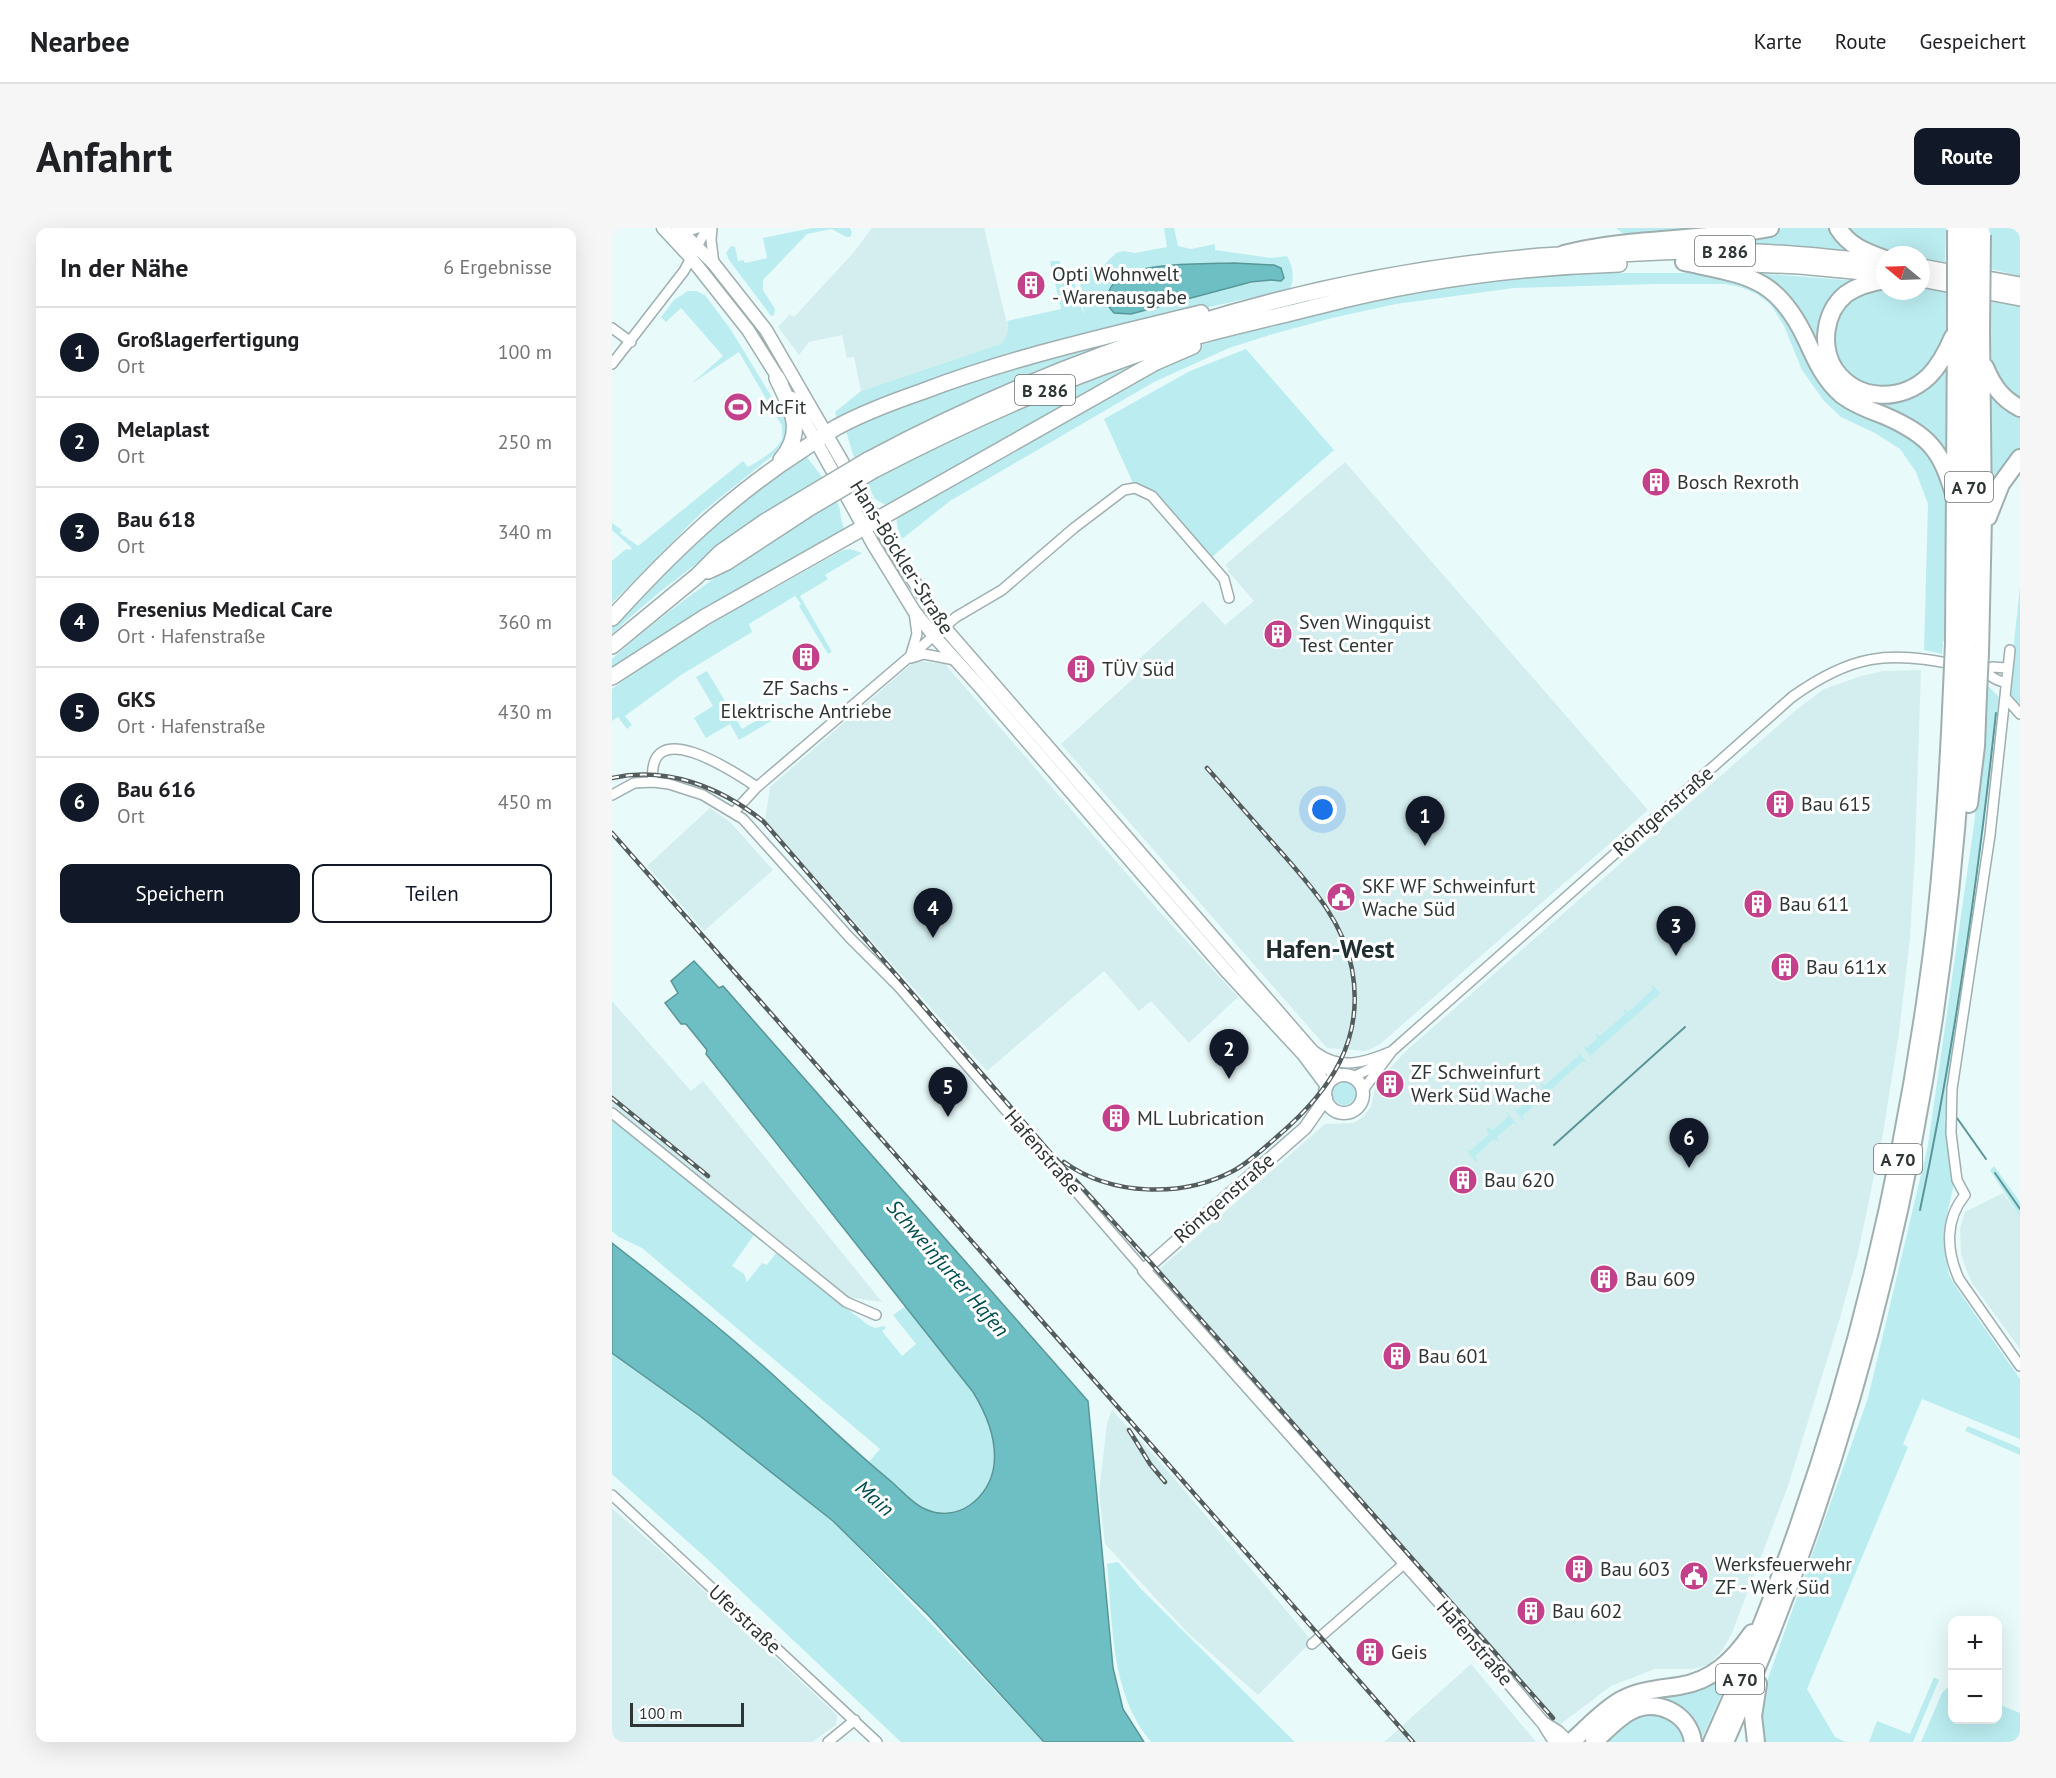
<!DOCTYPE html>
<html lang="de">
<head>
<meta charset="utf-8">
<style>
	body { margin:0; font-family:"PT Sans",sans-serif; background:#f6f6f6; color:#202124 }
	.controls { position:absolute; right:18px; bottom:18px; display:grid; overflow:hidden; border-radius:12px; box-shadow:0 6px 24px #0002 }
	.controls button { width:54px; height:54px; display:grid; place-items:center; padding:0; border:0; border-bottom:2px solid #e0e0e0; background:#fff; color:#202124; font:30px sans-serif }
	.compass { position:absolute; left:1264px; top:18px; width:54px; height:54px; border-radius:50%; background:#fff; box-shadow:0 6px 24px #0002; rotate:289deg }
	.scale { position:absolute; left:18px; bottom:15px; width:114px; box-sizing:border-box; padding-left:6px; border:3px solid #2e3535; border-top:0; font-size:16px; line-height:21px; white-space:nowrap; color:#2e3535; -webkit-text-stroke:4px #fff; paint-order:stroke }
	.you { position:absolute; left:711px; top:582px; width:21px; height:21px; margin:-15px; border:4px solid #fff; border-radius:50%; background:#1a73e8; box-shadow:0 0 0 9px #1a73e833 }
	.badge { display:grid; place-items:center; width:39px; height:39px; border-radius:50%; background:#111827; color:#fff; font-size:20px; font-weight:700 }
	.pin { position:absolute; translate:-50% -50px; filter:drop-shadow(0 2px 3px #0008) }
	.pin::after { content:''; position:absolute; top:32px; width:21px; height:18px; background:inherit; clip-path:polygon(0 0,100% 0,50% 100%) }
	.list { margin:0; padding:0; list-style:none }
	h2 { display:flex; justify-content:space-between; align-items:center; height:78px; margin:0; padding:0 24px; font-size:26px }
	h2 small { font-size:20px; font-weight:400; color:#757577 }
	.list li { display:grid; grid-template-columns:39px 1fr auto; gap:18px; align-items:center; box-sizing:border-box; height:90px; padding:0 24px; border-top:2px solid #e0e0e0 }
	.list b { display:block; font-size:22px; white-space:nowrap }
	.list p { margin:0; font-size:20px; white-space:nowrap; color:#757577 }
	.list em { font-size:20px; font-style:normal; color:#757577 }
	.actions { display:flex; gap:12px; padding:18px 24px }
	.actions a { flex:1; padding:14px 0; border:2px solid #111827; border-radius:12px; text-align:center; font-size:21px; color:#111827 }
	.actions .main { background:#111827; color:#fff }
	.map { position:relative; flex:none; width:1408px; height:1514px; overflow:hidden; border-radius:12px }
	header { display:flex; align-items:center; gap:36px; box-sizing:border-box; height:84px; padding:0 30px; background:#fff; border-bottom:2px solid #e0e0e0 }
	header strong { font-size:28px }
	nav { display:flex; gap:33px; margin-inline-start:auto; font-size:21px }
	.intro { display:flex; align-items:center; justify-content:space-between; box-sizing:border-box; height:144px; padding:0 36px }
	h1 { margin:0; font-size:42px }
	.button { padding:15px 27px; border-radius:12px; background:#111827; color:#fff; font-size:21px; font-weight:700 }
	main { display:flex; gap:36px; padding:0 36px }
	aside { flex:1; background:#fff; border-radius:12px; box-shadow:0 6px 24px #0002 }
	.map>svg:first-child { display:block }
	.built { fill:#d4eeef }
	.green { fill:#bbedf0; fill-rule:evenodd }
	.water { fill:#6dbfc3; stroke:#5a9698; stroke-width:1.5 }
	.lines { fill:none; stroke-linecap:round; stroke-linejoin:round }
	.stream { stroke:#5a9698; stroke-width:2 }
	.minor-casing { stroke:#9fafb0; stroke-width:12 }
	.tertiary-casing { stroke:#9fafb0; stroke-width:15 }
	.trunk-casing { stroke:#9fafb0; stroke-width:18 }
	.motorway-casing { stroke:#9fafb0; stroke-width:20 }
	.minor { stroke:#fff; stroke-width:9 }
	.tertiary { stroke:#fff; stroke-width:12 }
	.trunk { stroke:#fff; stroke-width:15 }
	.motorway { stroke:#fff; stroke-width:16 }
	.rail-casing { stroke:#545d5d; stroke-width:4.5 }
	.rail { stroke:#fff; stroke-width:2; stroke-dasharray:7; stroke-linecap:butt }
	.trunk-bridge-casing { stroke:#9fafb0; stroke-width:18; stroke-linecap:butt }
	.motorway-bridge-casing { stroke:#9fafb0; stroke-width:20; stroke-linecap:butt }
	.trunk-bridge { stroke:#fff; stroke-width:15 }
	.motorway-bridge { stroke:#fff; stroke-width:16 }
	.labels { text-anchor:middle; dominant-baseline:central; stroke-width:6; stroke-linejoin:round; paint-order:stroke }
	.shield { fill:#fff; stroke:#6d7272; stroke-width:1.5 }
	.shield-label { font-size:18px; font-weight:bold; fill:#2e3535 }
	.poi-label { font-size:20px; fill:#2e3535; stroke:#fff; text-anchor:start }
	.street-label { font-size:20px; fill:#2e3535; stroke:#fff }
	.water-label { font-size:21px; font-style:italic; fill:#004d50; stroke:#fff }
	.district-label { font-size:26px; font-weight:bold; fill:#212e2f; stroke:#fff }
</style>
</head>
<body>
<header>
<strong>Nearbee</strong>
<nav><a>Karte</a><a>Route</a><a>Gespeichert</a></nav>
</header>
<div class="intro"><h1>Anfahrt</h1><a class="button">Route</a></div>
<main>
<aside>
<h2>In der Nähe<small>6 Ergebnisse</small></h2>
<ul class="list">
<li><span class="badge">1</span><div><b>Großlagerfertigung</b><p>Ort</p></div><em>100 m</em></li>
<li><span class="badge">2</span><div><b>Melaplast</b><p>Ort</p></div><em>250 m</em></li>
<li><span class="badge">3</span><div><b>Bau 618</b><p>Ort</p></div><em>340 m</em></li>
<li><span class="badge">4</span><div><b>Fresenius Medical Care</b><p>Ort · Hafenstraße</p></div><em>360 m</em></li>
<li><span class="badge">5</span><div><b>GKS</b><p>Ort · Hafenstraße</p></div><em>430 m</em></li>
<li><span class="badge">6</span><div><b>Bau 616</b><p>Ort</p></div><em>450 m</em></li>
</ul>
<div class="actions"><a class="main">Speichern</a><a>Teilen</a></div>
</aside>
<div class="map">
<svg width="1408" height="1514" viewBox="0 0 1408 1514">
	<rect width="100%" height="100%" fill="#e9fafb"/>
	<path class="built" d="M260 0H372L396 100 394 110 388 116 249 163 242 129 235 130 230 107 197 114 187 127 166 99 178 86 182 89 242 24Z
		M733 234 1036 582 767 817 754 823 715 820 449 516 523 449 516 441 591 373 613 397 642 373 615 342 617 341 613 337Z
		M303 433 333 436 547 683 626 769 577 815 539 773 527 783 492 743 375 843 153 593 158 559Z
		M1309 442 1303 625 1298 710 1287 805 1271 905 1246 1025 1228 1090 1176 1258 1120 1405 1109 1424 1096 1437 1080 1441H1043L999 1458 946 1498 543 1045 713 896 741 895 751 889 759 879 764 855 795 822 1184 482 1212 461 1249 448 1271 443Z
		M98 580 118 594 161 642 92 703 35 638Z
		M0 773 79 863 91 853 270 1074 236 1069 229 1065 0 878Z
		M1391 965 1408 989V1121L1360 1055 1354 1041 1349 1026 1348 1001 1353 984Z
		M500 1182 549 1235 700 1413 646 1467 576 1405 493 1316 487 1265 495 1195Z
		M0 1280 59 1332 225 1487 224 1497 200 1514H0Z
		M859 1436 924 1514H772Z"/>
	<path class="green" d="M200 0H238L240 5 238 9H234L220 1 195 6 151 52V62L163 81 162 87 159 88 117 32 114 25 119 18 123 19 126 33 131 32 133 35 155 30 151 10Z
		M552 0H562L566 18 579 21 603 16V22L659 30 675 28C681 39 683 49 678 61L562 87 225 191 223 184 249 163 388 116C395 109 397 103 395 93L449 81 438 33H448V44L452 56 462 53 472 87 466 39 493 36 504 25 511 23 523 25 555 19ZM571 36 659 52 497 79C496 73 493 66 498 61 511 43 550 39 571 36Z
		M1004 0H1112L1014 8Z
		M1170 0H1221L1238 22 1077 15 1159 5Z
		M1230 0H1334L1333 34 1309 31V27L1268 25Z
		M1377 0H1408V48L1379 41Z
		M102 45 142 94 200 189 197 194 100 49Z
		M954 45H1086L1114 47 1161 68 1190 113 1278 196 1315 220 1331 250 1334 271 1333 413H1331L1330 426 1312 422 1316 276 1304 244 1288 221 1263 205 1229 189 1212 173 1190 142 1172 98 1159 77 1145 66 1128 59 1113 56H1043L902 60 784 76 720 90 661 106 617 120 542 154 338 273 290 311 286 301 284 289 562 128 597 114 642 100 827 58Z
		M1143 45 1247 53C1243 59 1238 60 1233 64 1224 71 1218 80 1214 90 1211 100 1211 111 1213 122 1227 187 1306 181 1335 131L1334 235C1309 188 1261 192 1228 159 1202 133 1198 95 1173 68 1165 59 1153 54 1142 49Z
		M1273 56V63H1309V60L1334 63 1335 98 1330 122 1298 157 1260 163 1225 140 1219 92 1249 61Z
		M76 63H84L93 67 119 102 172 189 175 204 174 212 166 223 89 285 0 375V333L14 321 18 322 20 320 0 302V295L10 302 8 305 26 318 131 233 136 239C146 233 164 223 169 213 171 209 170 203 170 198L127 124 79 156 111 128 69 80 54 94 49 89 62 72Z
		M1378 73 1408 78V177L1400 173 1378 133Z
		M533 103 243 233 233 200 335 157Z
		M634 121 722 222 599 330 538 261 521 255 492 191 578 143Z
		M520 136 521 139 277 279 263 271 254 254 419 173Z
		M1377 162 1408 186V225L1375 275Z
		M191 224 211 250C138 298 64 345 0 406V396L90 303Z
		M224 272C231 283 226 290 234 304L0 442V431C69 369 145 320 224 272Z
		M238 321 250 325 213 347 216 351 188 368 220 424 216 426 187 378 189 376 183 368 137 396 140 404 69 447 13 488 20 497 15 501 6 489 0 493V461C71 407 152 367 229 323Z
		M1408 359V484L1396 470Z
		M95 443 130 501 169 478 173 485 127 512 118 496 94 510 82 490 101 478 84 449Z
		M1376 458 1387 469 1332 895 1335 886 1342 955 1332 1001V1016L1337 1047 1346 1062 1408 1151V1211L1310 1171 1291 1216 1296 1219 1195 1461 1223 1509 1234 1514H1152L1149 1495 1154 1456 1256 1170 1316 917 1362 597Z
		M1039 756 1049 765 978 828 970 817 975 820 985 810 983 805 988 808 990 806 1013 786 1011 780 1016 784 1041 761Z
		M964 821 976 836 971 833 937 863 940 869 934 866 910 888 912 892H910L900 878 905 882 930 860 928 854 933 857 965 829 967 827Z
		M720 865a12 12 0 1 1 24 0a12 12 0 1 1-24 0Z
		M894 883 906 898 901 895 885 909 887 915 882 911 863 928 866 933 864 934 852 920 858 923 877 906 874 902 876 899 881 902 896 889Z
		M0 890 142 1007 120 1038 132 1046 135 1054 150 1035 155 1037 164 1025 256 1097 263 1100 272 1098 274 1100 270 1103 290 1128 304 1116 281 1087 294 1078C321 1112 359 1149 375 1190 388 1224 386 1271 345 1283 336 1285 323 1285 314 1281 301 1276 269 1246 256 1235L268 1221 30 1020 7 1009 0 1003Z
		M1382 938 1408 974V989L1378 942Z
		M0 1125 88 1188 221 1293 432 1514H289L93 1329 0 1246Z
		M1356 1198 1408 1220V1227L1353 1203Z
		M506 1334 529 1361 683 1514H539C498 1465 501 1396 495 1336Z
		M1123 1437 1088 1514 1036 1472Z
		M1322 1449 1327 1452 1301 1514H1257L1265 1493 1298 1506Z
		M1338 1457 1340 1458V1492H1386V1476L1408 1485V1514H1309L1330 1465Z
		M1026 1484 1059 1488 1076 1514H986Z"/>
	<path class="water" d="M622 35 662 37 669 40 672 50 669 53 659 52 639 54 519 86 502 85 497 79 495 68C497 62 500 56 505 52 527 34 593 36 622 35Z
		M82 733 107 760 111 758 476 1173 501 1440 511 1481 532 1514H432L316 1387 221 1293 88 1188 0 1125V1015C59 1061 118 1107 172 1157 208 1190 243 1224 281 1255 290 1263 301 1276 313 1281 345 1296 378 1270 382 1237 385 1211 374 1185 361 1164L94 826 95 822 74 796H69L53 775 66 765 59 753Z"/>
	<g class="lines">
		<path class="stream" d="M1345 890 1374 931
			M942 917 1073 799
			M1383 945 1408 981
			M1308 982C1343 818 1366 651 1384 485"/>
		<g class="minor-casing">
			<path id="minor" d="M100 0 99 12 102 36
				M66 1 76 3 86 0
				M0 100 19 114
				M0 136 72 43 95 0
				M1398 422 1378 607 1340 861 1339 905 1342 929 1345 952 1353 967C1333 991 1334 1022 1347 1051L1408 1138
				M299 426 305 406 302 384
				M299 430 312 426 343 432
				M1367 442C1378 444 1380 453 1393 454
				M1373 443 1380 439 1395 440
				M1393 469 1408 486
				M41 554C34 485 121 543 145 559
				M0 567 22 555 41 554 57 556 91 567 131 591 238 710 287 759 532 1042
				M122 584 145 559 344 389 390 362 462 300 512 262 523 260 540 268 612 351 617 370
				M704 824C728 842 752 835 778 824
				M741 849 768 836
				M751 862 780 823 1180 469C1239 427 1275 422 1345 437
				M0 885 234 1074 264 1087
				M0 1267 265 1514
				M700 1416 793 1335
				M216 1514 243 1492"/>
		</g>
		<g class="tertiary-casing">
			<path id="tertiary" d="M51 0 79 30 136 102 170 156
				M66 0 102 36 154 102 282 323 332 399 714 839 727 847
				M180 170 261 316 302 383 322 408 368 459 616 745 691 826 715 858
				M713 866a19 19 0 1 1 38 0a19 19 0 1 1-38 0Z
				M714 870 693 900 532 1042 841 1389 932 1496 943 1514
				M933 1496 946 1504 956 1514"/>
		</g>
		<g class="trunk-casing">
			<path id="trunk" d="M1091 34 1188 38 1273 46
				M1309 39 1408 57
				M1309 51 1408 70
				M165 150C179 180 194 203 169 232
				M256 232C460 123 688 49 919 29 947 26 975 27 1004 26 1037 25 1071 22 1104 23 1161 23 1217 29 1273 35
				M262 242C345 199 430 160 518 129 580 107 644 94 707 78 804 53 906 39 1007 36
				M96 343 115 334 199 279
				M0 390C57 327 118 268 190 222 202 214 213 206 225 199 251 185 280 174 309 164 400 129 495 108 589 85
				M0 418 85 348 108 325 154 293 199 266
				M0 449 93 389 544 134 581 118"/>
		</g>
		<g class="motorway-casing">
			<path id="motorway" d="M1226 0C1237 18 1254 24 1273 31
				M952 26C1018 9 1090 13 1158 0
				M1072 34C1136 48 1165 48 1195 113 1204 133 1213 153 1230 167 1242 176 1257 182 1271 187 1320 208 1330 224 1344 273
				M1273 52C1260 54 1245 58 1234 66 1212 84 1208 119 1223 142 1246 174 1290 174 1317 148 1328 137 1335 123 1341 109
				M1373 139C1381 158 1390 171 1408 180
				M1376 289 1389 256 1408 230
				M1342 415 1344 98
				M1354 418 1357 335 1356 101
				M1368 424 1371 289 1369 103
				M1357 576 1364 518 1366 466
				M959 1514C975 1500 991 1482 1009 1472 1027 1462 1047 1461 1067 1458 1101 1453 1122 1431 1140 1405
				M982 1514C993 1504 1005 1490 1019 1483 1045 1470 1077 1485 1081 1514
				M1100 1514C1209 1274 1280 1015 1316 754 1330 657 1336 558 1340 460
				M1113 1514C1263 1180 1337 828 1353 463
				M1144 1514 1141 1488 1146 1456"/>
		</g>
		<use href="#minor" class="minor"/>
		<use href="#tertiary" class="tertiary"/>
		<use href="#trunk" class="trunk"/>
		<use href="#motorway" class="motorway"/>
		<g class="rail-casing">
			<path id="rail" d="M0 550C55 538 108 559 151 593L435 921 539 1035 941 1490
				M0 605 801 1514
				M0 870 96 948
				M452 934C499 968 570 970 621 943 638 934 653 919 667 907 719 862 753 812 740 741 731 690 694 653 661 615 639 590 617 565 595 540
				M517 1202 538 1236 553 1254"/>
		</g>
		<use href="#rail" class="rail"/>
		<g class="trunk-bridge-casing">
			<path id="trunk-bridge" d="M199 266 256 232
				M199 279 262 242"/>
		</g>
		<g class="motorway-bridge-casing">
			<path id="motorway-bridge" d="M1344 98V2
				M1356 101 1357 5
				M1369 103 1370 7
				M1340 460 1342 415
				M1353 463 1354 418
				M1366 466 1368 424"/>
		</g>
		<use href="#trunk-bridge" class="trunk-bridge"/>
		<use href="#motorway-bridge" class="motorway-bridge"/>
	</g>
	<defs>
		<g id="building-disc" transform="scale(1.5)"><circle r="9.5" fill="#c2418a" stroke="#fff"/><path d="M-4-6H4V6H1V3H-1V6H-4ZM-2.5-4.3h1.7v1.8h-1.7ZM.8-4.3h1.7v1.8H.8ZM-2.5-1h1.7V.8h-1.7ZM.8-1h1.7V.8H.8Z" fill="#fff"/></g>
		<g id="stadium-disc" transform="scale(1.5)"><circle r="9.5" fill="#c2418a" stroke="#fff"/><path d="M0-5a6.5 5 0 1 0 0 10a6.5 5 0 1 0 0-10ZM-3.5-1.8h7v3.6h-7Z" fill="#fff"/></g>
		<g id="civic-disc" transform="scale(1.5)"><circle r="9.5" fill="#c2418a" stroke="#fff"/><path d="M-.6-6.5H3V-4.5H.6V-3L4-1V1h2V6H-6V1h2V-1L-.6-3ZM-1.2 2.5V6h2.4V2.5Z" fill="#fff"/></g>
	</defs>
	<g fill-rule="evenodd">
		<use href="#building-disc" x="419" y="57"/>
		<use href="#stadium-disc" x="126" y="179"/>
		<use href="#building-disc" x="1044" y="254"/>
		<use href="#building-disc" x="666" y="406"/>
		<use href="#building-disc" x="194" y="429"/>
		<use href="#building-disc" x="469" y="441"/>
		<use href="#building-disc" x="1168" y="576"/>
		<use href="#civic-disc" x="729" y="669"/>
		<use href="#building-disc" x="1146" y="676"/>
		<use href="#building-disc" x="1173" y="739"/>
		<use href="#building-disc" x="778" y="856"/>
		<use href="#building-disc" x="504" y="890"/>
		<use href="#building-disc" x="851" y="952"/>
		<use href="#building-disc" x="992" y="1051"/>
		<use href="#building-disc" x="785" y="1128"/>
		<use href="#building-disc" x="967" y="1341"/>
		<use href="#civic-disc" x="1082" y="1348"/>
		<use href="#building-disc" x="919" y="1383"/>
		<use href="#building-disc" x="758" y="1424"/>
	</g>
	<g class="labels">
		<g class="shield">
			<rect x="1083" y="8" width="60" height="30" rx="4.5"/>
			<rect x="403" y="147" width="60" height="30" rx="4.5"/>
			<rect x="1333" y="244" width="48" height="30" rx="4.5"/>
			<rect x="1262" y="916" width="48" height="30" rx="4.5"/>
			<rect x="1104" y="1436" width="48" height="30" rx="4.5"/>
		</g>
		<g class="shield-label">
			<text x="1113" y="23">B 286</text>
			<text x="433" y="162">B 286</text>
			<text x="1357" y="259">A 70</text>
			<text x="1286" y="931">A 70</text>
			<text x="1128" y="1451">A 70</text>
		</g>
		<g class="poi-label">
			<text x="440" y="46">Opti Wohnwelt<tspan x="440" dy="23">- Warenausgabe</tspan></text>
			<text x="147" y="179">McFit</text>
			<text x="1065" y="254">Bosch Rexroth</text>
			<text x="687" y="394">Sven Wingquist<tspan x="687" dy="23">Test Center</tspan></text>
			<text x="490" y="441">TÜV Süd</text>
			<text x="194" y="460" text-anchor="middle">ZF Sachs -<tspan x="194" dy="23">Elektrische Antriebe</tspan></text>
			<text x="1189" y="576">Bau 615</text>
			<text x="750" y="658">SKF WF Schweinfurt<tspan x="750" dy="23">Wache Süd</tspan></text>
			<text x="1167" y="676">Bau 611</text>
			<text x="1194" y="739">Bau 611x</text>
			<text x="799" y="844">ZF Schweinfurt<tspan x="799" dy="23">Werk Süd Wache</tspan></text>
			<text x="525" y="890">ML Lubrication</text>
			<text x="872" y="952">Bau 620</text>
			<text x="1013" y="1051">Bau 609</text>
			<text x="806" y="1128">Bau 601</text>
			<text x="1103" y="1336">Werksfeuerwehr<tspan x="1103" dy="23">ZF - Werk Süd</tspan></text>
			<text x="988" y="1341">Bau 603</text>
			<text x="940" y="1383">Bau 602</text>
			<text x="779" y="1424">Geis</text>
		</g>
		<g class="street-label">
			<text transform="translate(290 329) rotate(58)">Hans-Böckler-Straße</text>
			<text transform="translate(1051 583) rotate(-41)">Röntgenstraße</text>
			<text transform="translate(431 924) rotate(49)">Hafenstraße</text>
			<text transform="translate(612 970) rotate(-41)">Röntgenstraße</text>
			<text transform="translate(133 1391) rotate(43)">Uferstraße</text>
			<text transform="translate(863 1415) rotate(49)">Hafenstraße</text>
		</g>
		<g class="water-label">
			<text transform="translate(336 1040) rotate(49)">Schweinfurter Hafen</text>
			<text transform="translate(263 1270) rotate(41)">Main</text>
		</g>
		<g class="district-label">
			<text x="718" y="720">Hafen-West</text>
		</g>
	</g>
</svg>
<div class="controls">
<button>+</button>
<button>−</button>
</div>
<svg class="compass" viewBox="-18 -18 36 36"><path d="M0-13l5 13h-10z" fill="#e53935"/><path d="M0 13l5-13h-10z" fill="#757577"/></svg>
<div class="scale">100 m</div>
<div class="you"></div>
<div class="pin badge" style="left:813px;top:618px">1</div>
<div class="pin badge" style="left:617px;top:851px">2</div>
<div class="pin badge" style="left:1064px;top:728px">3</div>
<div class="pin badge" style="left:321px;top:710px">4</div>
<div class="pin badge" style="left:336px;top:889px">5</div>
<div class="pin badge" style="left:1077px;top:940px">6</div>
</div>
</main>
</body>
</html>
